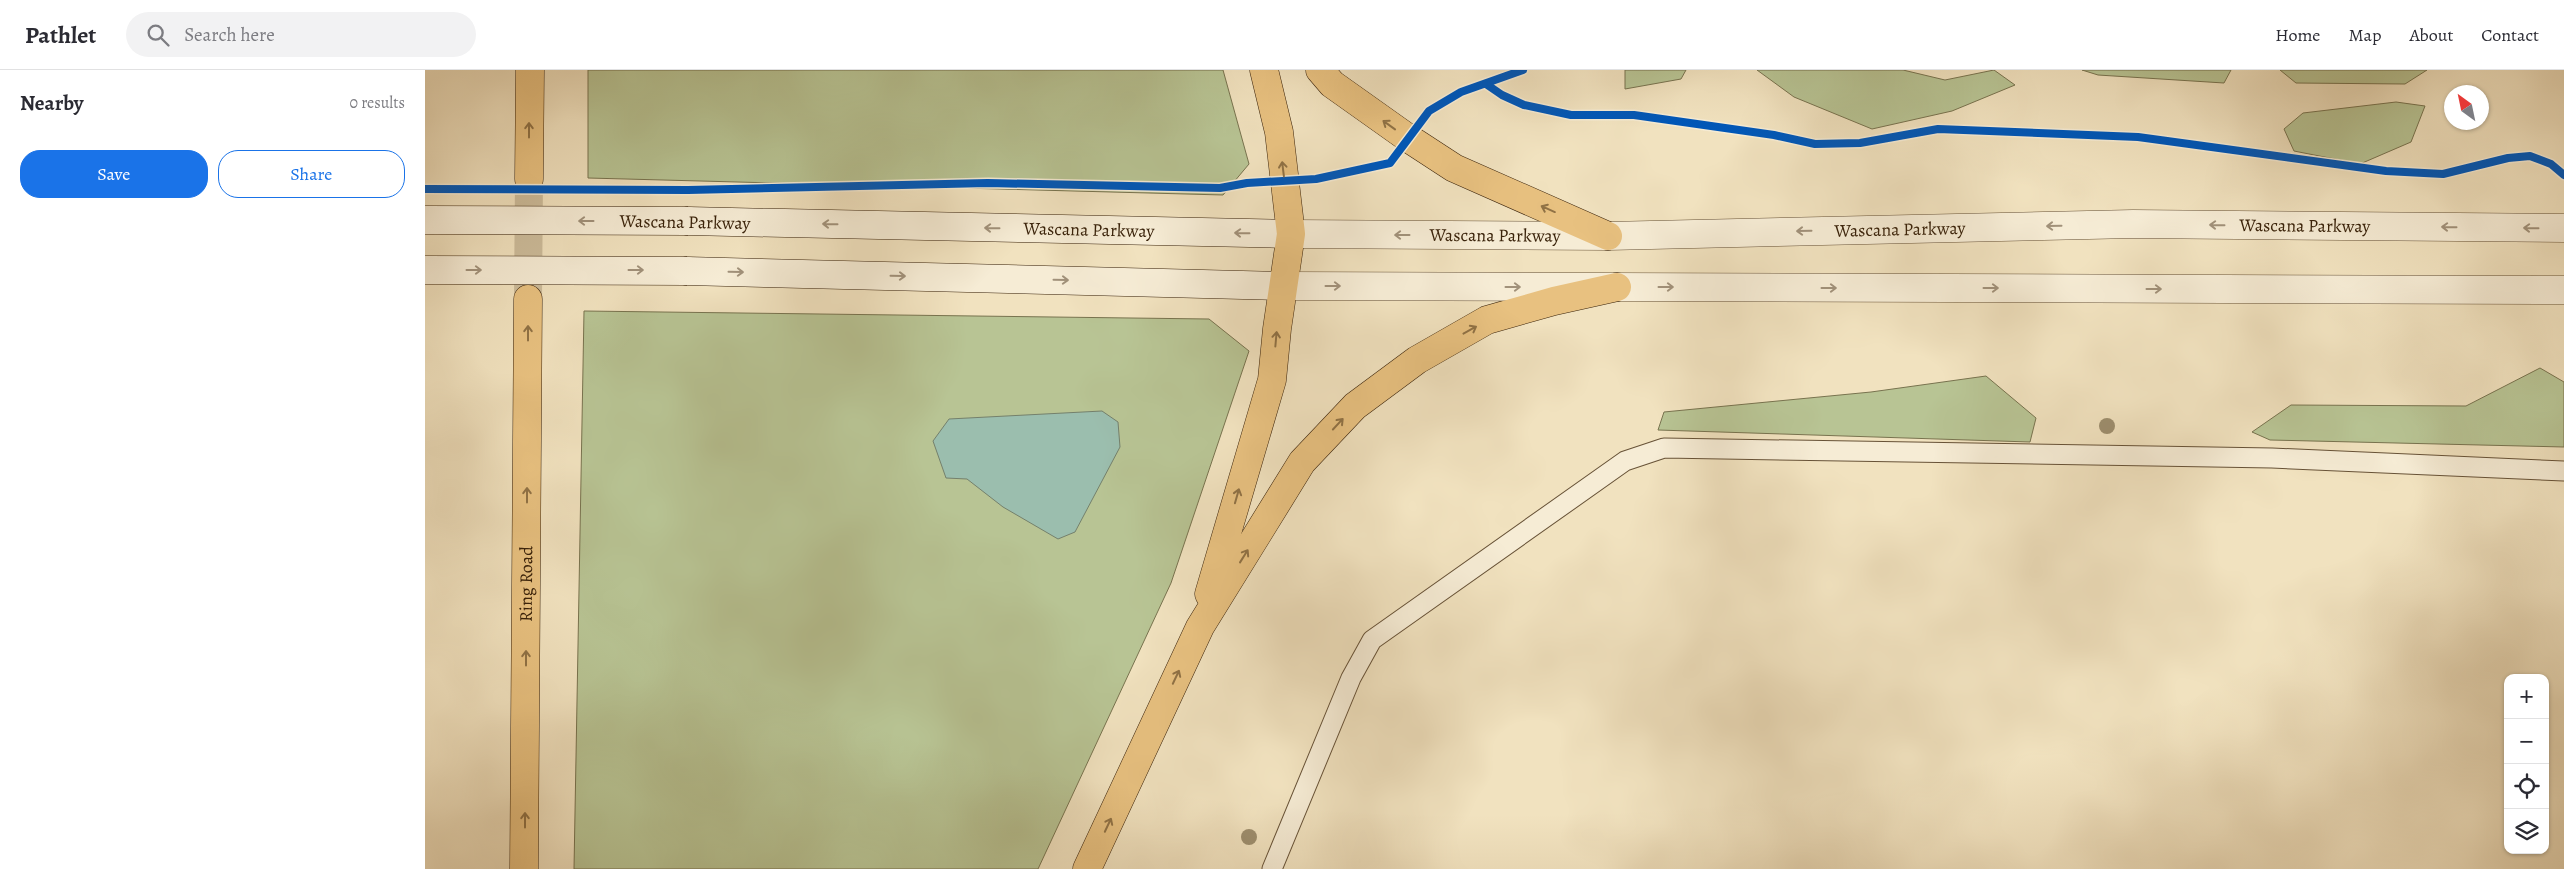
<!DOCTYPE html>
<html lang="en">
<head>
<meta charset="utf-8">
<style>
	body { margin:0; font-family:Alegreya,serif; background:#f2f2f3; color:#2b2b33 }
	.controls { position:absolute; right:15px; bottom:15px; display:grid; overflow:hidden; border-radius:10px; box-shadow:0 1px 4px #0004 }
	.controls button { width:45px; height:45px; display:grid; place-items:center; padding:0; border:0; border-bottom:1px solid #e1e1e2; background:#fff; color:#2b2b33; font:25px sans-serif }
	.compass { position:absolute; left:2019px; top:15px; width:45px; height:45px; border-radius:50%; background:#fff; box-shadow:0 1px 4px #0004; rotate:327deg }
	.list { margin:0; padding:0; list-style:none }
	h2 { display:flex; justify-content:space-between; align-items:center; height:65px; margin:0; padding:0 20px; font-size:21px }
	h2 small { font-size:16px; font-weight:400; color:#7c7c81 }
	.actions { display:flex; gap:10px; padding:15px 20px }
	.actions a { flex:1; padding:11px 0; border:1px solid #1a73e8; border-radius:20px; text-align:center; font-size:18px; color:#1a73e8 }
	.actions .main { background:#1a73e8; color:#fff }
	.icon { flex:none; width:28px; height:28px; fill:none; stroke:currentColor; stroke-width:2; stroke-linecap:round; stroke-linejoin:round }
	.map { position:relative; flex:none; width:2139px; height:799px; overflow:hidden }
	header { display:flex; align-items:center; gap:30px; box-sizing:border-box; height:70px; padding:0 25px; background:#fff; border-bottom:1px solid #e1e1e2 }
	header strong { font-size:24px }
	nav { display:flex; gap:28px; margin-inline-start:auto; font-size:18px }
	.search { width:350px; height:45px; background:#f2f2f3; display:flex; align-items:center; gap:12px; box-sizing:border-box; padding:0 18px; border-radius:28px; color:#7c7c81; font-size:19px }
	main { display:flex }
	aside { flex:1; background:#fff }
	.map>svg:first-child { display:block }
	.green { fill:#b8c494; stroke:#78734f }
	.water { fill:#9bbeae; stroke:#74806c }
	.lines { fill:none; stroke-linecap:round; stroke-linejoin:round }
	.motorway-tunnel { stroke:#ccbc9b; stroke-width:28; stroke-dasharray:28 14; stroke-linecap:butt }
	.service-casing { stroke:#675237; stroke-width:21 }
	.minor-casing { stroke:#675237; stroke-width:29 }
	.secondary-casing { stroke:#39220a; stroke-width:29 }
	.motorway-casing { stroke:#39220a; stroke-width:29 }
	.service { stroke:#f6ecd5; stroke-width:19 }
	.minor { stroke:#f6ecd5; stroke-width:28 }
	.secondary { stroke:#f6ecd5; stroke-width:28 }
	.motorway { stroke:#e8c180; stroke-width:28 }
	.secondary-bridge-casing { stroke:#39220a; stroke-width:29; stroke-linecap:butt }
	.secondary-bridge { stroke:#f6ecd5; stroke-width:28 }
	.cycleway-casing { stroke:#f6ecd5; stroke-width:11 }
	.cycleway { stroke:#0057b8; stroke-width:8 }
	.tree { fill:#9d8e6e }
	.oneway { stroke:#907245 }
	.oneway2 { stroke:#a1917a }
	.labels { text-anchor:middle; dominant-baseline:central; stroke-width:4; stroke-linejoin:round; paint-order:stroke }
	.street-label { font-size:18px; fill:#39220a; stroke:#f6ecd5 }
</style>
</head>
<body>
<header>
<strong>Pathlet</strong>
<div class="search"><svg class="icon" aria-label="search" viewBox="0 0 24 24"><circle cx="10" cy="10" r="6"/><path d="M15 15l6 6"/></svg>Search here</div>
<nav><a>Home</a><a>Map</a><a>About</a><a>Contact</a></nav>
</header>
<main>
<aside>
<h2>Nearby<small>0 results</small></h2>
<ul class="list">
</ul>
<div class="actions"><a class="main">Save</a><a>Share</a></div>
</aside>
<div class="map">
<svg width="2139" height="799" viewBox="0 0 2139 799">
	<rect width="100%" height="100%" fill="#f1e2bf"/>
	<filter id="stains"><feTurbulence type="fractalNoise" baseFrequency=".004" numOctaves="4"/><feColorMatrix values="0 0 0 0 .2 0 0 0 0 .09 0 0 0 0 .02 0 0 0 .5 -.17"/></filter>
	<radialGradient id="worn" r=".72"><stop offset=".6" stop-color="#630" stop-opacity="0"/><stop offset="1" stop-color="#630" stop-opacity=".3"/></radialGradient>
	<path class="green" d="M163 0H798L824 94 798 125 163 108Z
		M1200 0H1261L1256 9 1200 19Z
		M1332 0H1478L1520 10 1569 0 1590 15 1527 41 1447 59 1369 27Z
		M1657 0H1806L1799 13 1673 5Z
		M1855 0H2002L1980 14 1871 13Z
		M1971 32 2000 36 1986 72 1935 94 1869 81 1859 59 1878 43Z
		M159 241 784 249 824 281 746 513 613 799H149Z
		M2115 298 2139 312V377L1845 370 1827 362 1866 335 2041 336Z
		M1561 306 1611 348 1605 372 1233 360 1239 342 1446 322Z"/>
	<path class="water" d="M677 341 693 352 695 377 650 462 633 469 578 437 542 409 521 408 508 371 524 349Z"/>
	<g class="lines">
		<path class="motorway-tunnel" d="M103 229 104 109"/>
		<g class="service-casing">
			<path id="service" d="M847 799 926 608 947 570 1200 391 1239 378 1847 388 2139 401"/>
		</g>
		<g class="minor-casing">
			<g id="minor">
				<path id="s1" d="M866 164 1183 166 1708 154 2139 158"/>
				<path d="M860 216 2139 220"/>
			</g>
		</g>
		<g class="secondary-casing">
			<g id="secondary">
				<path id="s2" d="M263 151 866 164"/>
				<path d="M262 201 860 216"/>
			</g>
		</g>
		<g class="motorway-casing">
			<g id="motorway">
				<path d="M895 0 907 14 983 68 1029 98 1183 166"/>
				<path d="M104 109 105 0"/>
				<path d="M784 524 847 310 852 259 866 164 854 62 839 0"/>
				<path id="s3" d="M99 799 103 229"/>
				<path d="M662 799 775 557 877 392 930 336 992 290 1062 250 1129 231 1192 217"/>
			</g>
		</g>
		<use href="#service" class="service"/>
		<use href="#minor" class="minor"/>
		<use href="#secondary" class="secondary"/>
		<use href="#motorway" class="motorway"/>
		<g class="secondary-bridge-casing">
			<path id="secondary-bridge" d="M0 150 263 151
				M0 200 262 201"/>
		</g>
		<use href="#secondary-bridge" class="secondary-bridge"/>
		<g class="cycleway-casing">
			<path id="cycleway" d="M1061 14 1077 25 1099 35 1146 45H1209L1349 65 1390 74 1435 73 1513 59 1713 67 1961 101 2018 104 2083 88 2105 86 2126 94 2139 105
				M0 119 263 120 563 113 795 118 822 113 891 109 965 93 1004 41 1036 22 1098 0"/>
		</g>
		<use href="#cycleway" class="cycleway"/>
	</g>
	<g class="tree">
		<circle cx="1682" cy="356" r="8"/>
		<circle cx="824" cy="767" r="8"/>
	</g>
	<defs><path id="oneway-shaft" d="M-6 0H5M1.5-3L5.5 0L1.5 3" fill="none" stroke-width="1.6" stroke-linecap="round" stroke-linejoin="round" transform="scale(1.25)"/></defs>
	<g class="oneway">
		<use href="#oneway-shaft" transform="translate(964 55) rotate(-144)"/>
		<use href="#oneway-shaft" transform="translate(104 60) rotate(-90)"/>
		<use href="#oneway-shaft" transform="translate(858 99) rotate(-97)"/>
		<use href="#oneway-shaft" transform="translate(1123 139) rotate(-156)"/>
		<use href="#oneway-shaft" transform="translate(1045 260) rotate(-29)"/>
		<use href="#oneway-shaft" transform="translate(103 263) rotate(-90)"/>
		<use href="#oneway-shaft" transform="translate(851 269) rotate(-85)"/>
		<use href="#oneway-shaft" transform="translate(913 354) rotate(-47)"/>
		<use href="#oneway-shaft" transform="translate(102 425) rotate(-90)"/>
		<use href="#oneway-shaft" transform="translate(812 426) rotate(-74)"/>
		<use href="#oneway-shaft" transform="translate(819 486) rotate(-58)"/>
		<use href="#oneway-shaft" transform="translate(101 588) rotate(-90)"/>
		<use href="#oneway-shaft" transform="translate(751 607) rotate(-65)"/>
		<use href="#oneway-shaft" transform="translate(100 750) rotate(-90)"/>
		<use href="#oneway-shaft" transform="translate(683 755) rotate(-65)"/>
	</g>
	<g class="oneway2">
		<use href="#oneway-shaft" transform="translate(161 151) rotate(-180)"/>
		<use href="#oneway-shaft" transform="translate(405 154) rotate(-179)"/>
		<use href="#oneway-shaft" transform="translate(1792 155) rotate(-179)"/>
		<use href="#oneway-shaft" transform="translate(1629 156) rotate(179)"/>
		<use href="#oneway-shaft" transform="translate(2024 157) rotate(-179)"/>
		<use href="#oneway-shaft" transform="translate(567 158) rotate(-179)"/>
		<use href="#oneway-shaft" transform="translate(2106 158) rotate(-179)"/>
		<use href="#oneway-shaft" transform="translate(1379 161) rotate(179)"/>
		<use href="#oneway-shaft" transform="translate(817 163) rotate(-179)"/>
		<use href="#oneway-shaft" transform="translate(977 165) rotate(-180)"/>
		<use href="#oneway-shaft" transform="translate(49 200)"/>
		<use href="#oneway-shaft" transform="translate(211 200)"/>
		<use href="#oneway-shaft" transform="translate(311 202) rotate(1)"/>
		<use href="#oneway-shaft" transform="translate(473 206) rotate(1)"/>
		<use href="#oneway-shaft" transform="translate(636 210) rotate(1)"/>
		<use href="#oneway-shaft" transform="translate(908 216)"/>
		<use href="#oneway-shaft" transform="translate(1088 217)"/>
		<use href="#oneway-shaft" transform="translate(1241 217)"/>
		<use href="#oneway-shaft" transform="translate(1404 218)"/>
		<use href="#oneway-shaft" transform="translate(1566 218)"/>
		<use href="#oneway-shaft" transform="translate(1729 219)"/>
	</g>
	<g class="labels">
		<g class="street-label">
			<text transform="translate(260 152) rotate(1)">Wascana Parkway</text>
			<text stroke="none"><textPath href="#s1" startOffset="1014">Wascana Parkway</textPath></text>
			<text stroke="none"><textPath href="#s1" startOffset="609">Wascana Parkway</textPath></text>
			<text stroke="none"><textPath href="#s2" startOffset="401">Wascana Parkway</textPath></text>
			<text stroke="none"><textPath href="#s1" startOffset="204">Wascana Parkway</textPath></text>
			<text stroke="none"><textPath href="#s3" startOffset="285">Ring Road</textPath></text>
		</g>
	</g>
	<rect width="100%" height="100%" filter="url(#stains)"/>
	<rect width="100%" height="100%" fill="url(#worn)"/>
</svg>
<div class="controls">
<button>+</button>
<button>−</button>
<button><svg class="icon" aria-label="locate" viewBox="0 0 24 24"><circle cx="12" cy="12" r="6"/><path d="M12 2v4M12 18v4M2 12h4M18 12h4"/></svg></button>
<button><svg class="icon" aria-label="layers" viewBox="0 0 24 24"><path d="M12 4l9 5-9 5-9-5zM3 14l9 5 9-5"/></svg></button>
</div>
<svg class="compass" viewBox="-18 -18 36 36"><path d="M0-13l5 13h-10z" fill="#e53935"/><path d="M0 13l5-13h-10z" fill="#7c7c81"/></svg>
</div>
</main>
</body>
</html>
